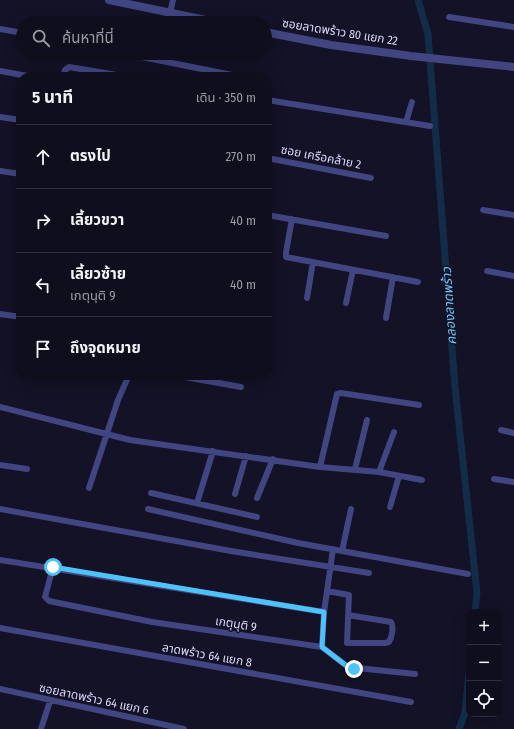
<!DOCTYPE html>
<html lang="th">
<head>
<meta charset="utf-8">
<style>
	body { margin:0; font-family:"Fira Sans Condensed","Noto Sans Thai",sans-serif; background:#171725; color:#f1f3f6 }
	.controls { position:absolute; right:12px; bottom:12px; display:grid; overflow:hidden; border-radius:8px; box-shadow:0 4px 16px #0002 }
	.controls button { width:36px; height:36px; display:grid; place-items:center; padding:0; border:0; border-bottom:1px solid #2e2e3b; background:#0e0e1c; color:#f1f3f6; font:20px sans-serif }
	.stop { position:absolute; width:12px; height:12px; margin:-9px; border:3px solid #4fc3f7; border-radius:50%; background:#fff }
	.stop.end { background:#4fc3f7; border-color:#fff; box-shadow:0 1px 4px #0008 }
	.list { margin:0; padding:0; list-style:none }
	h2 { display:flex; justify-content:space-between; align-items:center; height:52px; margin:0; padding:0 16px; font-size:17px }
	h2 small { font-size:13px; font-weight:400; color:#9b9ca3 }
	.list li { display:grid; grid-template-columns:26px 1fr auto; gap:12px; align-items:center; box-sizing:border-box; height:64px; padding:0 16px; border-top:1px solid #2e2e3b }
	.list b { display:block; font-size:15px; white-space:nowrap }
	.list p { margin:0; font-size:13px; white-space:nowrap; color:#9b9ca3 }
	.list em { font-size:13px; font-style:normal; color:#9b9ca3 }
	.icon { flex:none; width:22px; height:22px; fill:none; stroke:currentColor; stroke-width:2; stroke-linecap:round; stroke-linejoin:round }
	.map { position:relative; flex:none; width:514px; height:729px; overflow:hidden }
	.search { position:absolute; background:#0e0e1c; box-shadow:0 4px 16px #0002; left:16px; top:16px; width:256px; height:44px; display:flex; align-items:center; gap:10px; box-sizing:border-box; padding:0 14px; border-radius:22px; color:#9b9ca3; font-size:15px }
	.panel { position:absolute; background:#0e0e1c; box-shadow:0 4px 16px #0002; left:16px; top:72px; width:256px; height:308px; border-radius:16px }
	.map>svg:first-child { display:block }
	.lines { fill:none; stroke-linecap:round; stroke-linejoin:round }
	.canal { stroke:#132d49; stroke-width:7 }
	.building { fill:#231f45 }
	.minor { stroke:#414581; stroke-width:6 }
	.tertiary { stroke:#414581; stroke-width:8 }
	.route { stroke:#4fc3f7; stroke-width:5 }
	.labels { text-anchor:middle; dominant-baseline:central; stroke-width:3; stroke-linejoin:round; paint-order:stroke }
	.street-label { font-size:12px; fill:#dadafc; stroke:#131226 }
	.water-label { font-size:13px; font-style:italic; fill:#70c5f3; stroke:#131226 }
</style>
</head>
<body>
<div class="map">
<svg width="514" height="729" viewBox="0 0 514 729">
	<rect width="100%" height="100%" fill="#131226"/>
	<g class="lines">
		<path class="canal" d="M418 0 428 34 455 387 477 593 475 612
			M459 729 465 713 469 672"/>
	</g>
	<path class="building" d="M267 265H272L269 288H267Z"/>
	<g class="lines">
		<path class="minor" d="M170 13 173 0
			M449 17 514 27
			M0 29 23 33
			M122 53 242 77
			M0 71 33 77
			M63 77 65 70 69 67 129 77
			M267 100 430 126
			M0 117 21 120
			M406 122 412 102
			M267 158 371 178
			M0 171 21 174
			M483 210 514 215
			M267 215 386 236
			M292 219 286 252V257L418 282
			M487 271 514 276
			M307 298 313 262
			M346 303 353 270
			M0 314 21 317
			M386 318 393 277
			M174 375 241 387
			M0 407 130 440 320 467 379 472 422 480
			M501 430 514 433
			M0 465 27 469
			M320 467 337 394 341 393 419 405
			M355 469 367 420
			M379 472 394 432
			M494 479 514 482
			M89 488 118 400 129 375
			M151 493 257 517
			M235 494 246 456
			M257 498 273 459
			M197 503 213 451
			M390 507 399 476
			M0 509 231 551 369 573
			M148 509 298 543 468 574
			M342 551 351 509
			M0 560 324 612
			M53 567 45 597 49 601 152 622 322 647 348 667 415 674
			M327 591 349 595 347 643H385L389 642C392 637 394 627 391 622L348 615
			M0 628 411 702
			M322 647 324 612 333 549
			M0 689 184 729
			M41 729 50 701"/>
		<path class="tertiary" d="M109 0 220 23
			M265 32 331 45 411 56 514 67"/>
	</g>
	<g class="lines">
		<path class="route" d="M53 567 324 612 322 647 348 667 354 669"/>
	</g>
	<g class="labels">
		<g class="street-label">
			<text transform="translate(340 32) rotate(9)">ซอยลาดพร้าว 80 แยก 22</text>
			<text transform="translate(321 157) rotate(11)">ซอย เครือคล้าย 2</text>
			<text transform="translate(236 624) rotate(9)">เกตุนุติ 9</text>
			<text transform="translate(207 655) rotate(10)">ลาดพร้าว 64 แยก 8</text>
			<text transform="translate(94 699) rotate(12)">ซอยลาดพร้าว 64 แยก 6</text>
		</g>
		<g class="water-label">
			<text transform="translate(449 306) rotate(-94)">คลองลาดพร้าว</text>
		</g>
	</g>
</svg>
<div class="controls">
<button>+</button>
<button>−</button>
<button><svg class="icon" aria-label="locate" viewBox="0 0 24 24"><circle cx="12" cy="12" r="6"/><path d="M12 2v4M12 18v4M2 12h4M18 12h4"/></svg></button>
</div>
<div class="stop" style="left:53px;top:567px"></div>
<div class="stop end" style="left:354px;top:669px"></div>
<div class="search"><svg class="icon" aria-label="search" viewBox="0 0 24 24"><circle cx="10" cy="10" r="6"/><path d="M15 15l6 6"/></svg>ค้นหาที่นี่</div>
<section class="panel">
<h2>5 นาที<small>เดิน · 350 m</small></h2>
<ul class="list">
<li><svg class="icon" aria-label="ahead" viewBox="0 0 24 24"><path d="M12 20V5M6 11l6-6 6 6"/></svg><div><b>ตรงไป</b></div><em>270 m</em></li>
<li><svg class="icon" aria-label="right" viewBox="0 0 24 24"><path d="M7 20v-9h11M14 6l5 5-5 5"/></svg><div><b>เลี้ยวขวา</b></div><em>40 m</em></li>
<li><svg class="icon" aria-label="left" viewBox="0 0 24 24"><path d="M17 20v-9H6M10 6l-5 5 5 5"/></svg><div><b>เลี้ยวซ้าย</b><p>เกตุนุติ 9</p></div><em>40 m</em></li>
<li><svg class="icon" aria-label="arrive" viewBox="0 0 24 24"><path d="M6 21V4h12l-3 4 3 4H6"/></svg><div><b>ถึงจุดหมาย</b></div></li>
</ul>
</section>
</div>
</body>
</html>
